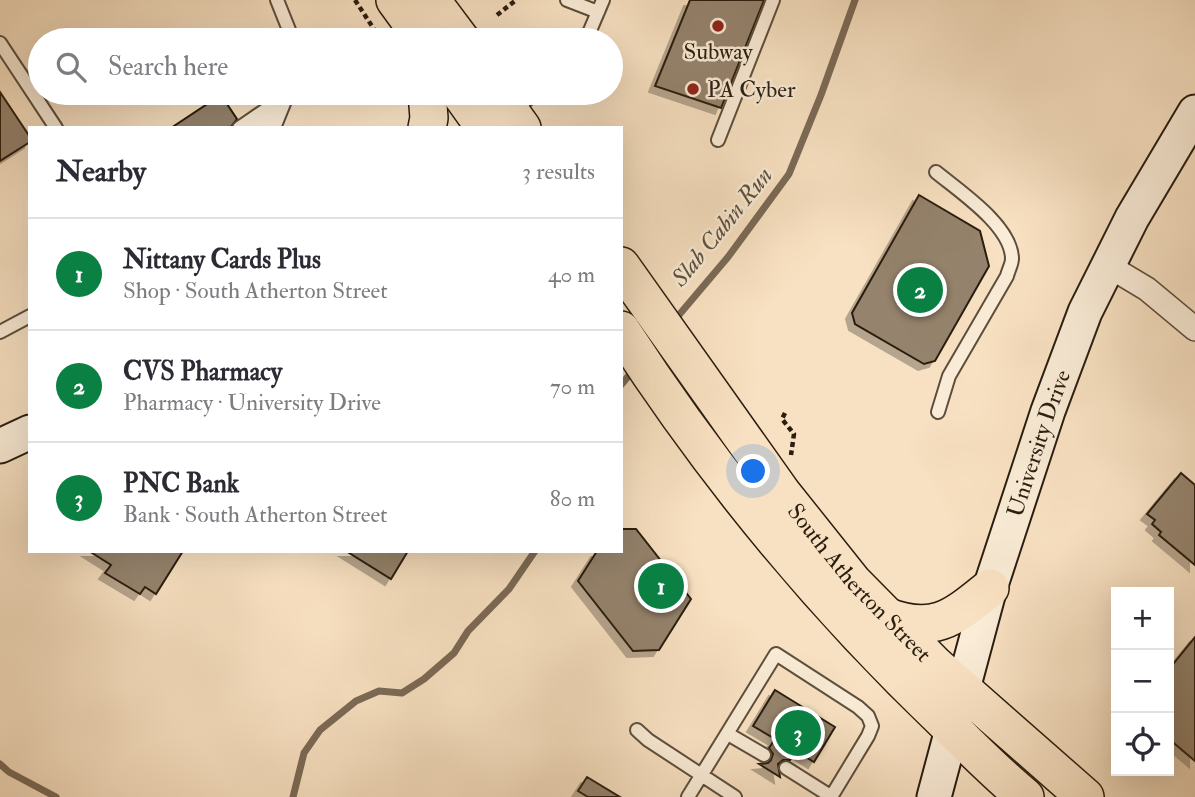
<!DOCTYPE html>
<html lang="en">
<head>
<meta charset="utf-8">
<style>
	body { margin:0; font-family:"IM FELL Double Pica",serif; background:#f2f2f3; color:#2b2b33 }
	.controls { position:absolute; right:21px; bottom:21px; display:grid; overflow:hidden; border-radius:0px; box-shadow:0 7px 28px #0002 }
	.controls button { width:63px; height:63px; display:grid; place-items:center; padding:0; border:0; border-bottom:2px solid #e1e1e2; background:#fff; color:#2b2b33; font:35px sans-serif }
	.you { position:absolute; left:754px; top:472px; width:24px; height:24px; margin:-18px; border:5px solid #fff; border-radius:50%; background:#1a73e8; box-shadow:0 0 0 10px #1a73e833 }
	.badge { display:grid; place-items:center; width:46px; height:46px; border-radius:50%; background:#0b8043; color:#fff; font-size:23px; font-weight:700 }
	.pin { position:absolute; translate:-50% -50%; border:4px solid #fff; box-shadow:0 2px 7px #0006 }
	.list { margin:0; padding:0; list-style:none }
	h2 { display:flex; justify-content:space-between; align-items:center; height:91px; margin:0; padding:0 28px; font-size:30px }
	h2 small { font-size:23px; font-weight:400; color:#7c7c81 }
	.list li { display:grid; grid-template-columns:46px 1fr auto; gap:21px; align-items:center; box-sizing:border-box; height:112px; padding:0 28px; border-top:2px solid #e1e1e2 }
	.list b { display:block; font-size:26px; white-space:nowrap }
	.list p { margin:0; font-size:23px; white-space:nowrap; color:#7c7c81 }
	.list em { font-size:23px; font-style:normal; color:#7c7c81 }
	.icon { flex:none; width:38px; height:38px; fill:none; stroke:currentColor; stroke-width:2; stroke-linecap:round; stroke-linejoin:round }
	.map { position:relative; flex:none; width:1195px; height:797px; overflow:hidden }
	.search { position:absolute; background:#fff; box-shadow:0 7px 28px #0002; left:28px; top:28px; width:595px; height:77px; display:flex; align-items:center; gap:18px; box-sizing:border-box; padding:0 24px; border-radius:38px; color:#7c7c81; font-size:26px }
	.panel { position:absolute; background:#fff; box-shadow:0 7px 28px #0002; left:28px; top:126px; width:595px; height:427px; border-radius:0px }
	.map>svg:first-child { display:block }
	.lines { fill:none; stroke-linecap:round; stroke-linejoin:round }
	.stream { stroke:#7b6a56; stroke-width:7 }
	.building { fill:#95836d; stroke:#291d10; stroke-width:2; filter:url(#shadow) }
	.lane-casing { stroke:#5d4e3c; stroke-width:16 }
	.street-casing { stroke:#5d4e3c; stroke-width:26 }
	.secondary-casing { stroke:#291d10; stroke-width:37 }
	.primary-casing { stroke:#291d10; stroke-width:40 }
	.path { stroke:#291d10; stroke-width:4.5; stroke-dasharray:5 3.5; stroke-linecap:butt }
	.lane { stroke:#faecd7; stroke-width:12 }
	.street { stroke:#faecd7; stroke-width:23 }
	.secondary { stroke:#faecd7; stroke-width:33 }
	.primary { stroke:#f8e1c2; stroke-width:37 }
	.poi-dot { fill:#8f2418; stroke:#faecd7; stroke-width:2.5 }
	.labels { text-anchor:middle; dominant-baseline:central; stroke-width:5; stroke-linejoin:round; paint-order:stroke }
	.poi-label { font-size:23px; fill:#291d10; stroke:#faecd7 }
	.street-label { font-size:23px; fill:#291d10; stroke:#faecd7 }
	.water-label { font-size:24px; font-style:italic; fill:#60513f; stroke:#faecd7 }
</style>
</head>
<body>
<div class="map">
<svg width="1195" height="797" viewBox="0 0 1195 797">
	<defs>
		<filter id="shadow"><feDropShadow dx="-6" dy="6" stdDeviation="0" flood-color="#0004"/></filter>
	</defs>
	<rect width="100%" height="100%" fill="#f8e1c2"/>
	<filter id="stains"><feTurbulence type="fractalNoise" baseFrequency=".00286" numOctaves="4"/><feColorMatrix values="0 0 0 0 .2 0 0 0 0 .09 0 0 0 0 .02 0 0 0 .5 -.17"/></filter>
	<radialGradient id="worn" r=".72"><stop offset=".6" stop-color="#630" stop-opacity="0"/><stop offset="1" stop-color="#630" stop-opacity=".3"/></radialGradient>
	<g class="lines">
		<path class="stream" d="M673 322 728 257 789 174 821 95 855 0
			M621 385 635 368
			M0 764 9 772 56 797
			M293 797 304 753 320 730 356 701 379 691 402 693 424 679 454 653 468 631 509 589 535 551"/>
	</g>
	<path class="building" d="M690 0H764L721 108 655 86Z
		M0 92 30 137V142L0 161Z
		M221 95 237 119 230 128H171Z
		M919 195 980 231 989 266 935 361 924 364 855 324 852 313Z
		M1181 473 1195 485V565L1159 535 1161 532 1152 524 1155 520 1147 514Z
		M621 529H636L691 599 659 650 633 651 578 581 597 551H621Z
		M89 551H183L156 594 145 587 140 594 105 573 111 565Z
		M346 551H408L391 579Z
		M1195 637V761L1169 739V669Z
		M775 690 835 727 814 762 796 751 790 760H783L778 764 780 777 759 764 768 763 771 760 773 754 769 748 775 739 753 726Z
		M587 777 620 797H588L578 791Z"/>
	<g class="lines">
		<g class="lane-casing">
			<path id="lane" d="M277 0 293 40
				M567 0 598 12
				M586 40 603 0
				M0 43 56 128
				M513 109 537 93
				M239 128 287 95
				M257 128 280 112
				M274 128 287 96
				M718 140 773 0
				M936 172C959 191 1012 226 1012 259 1012 264 1008 271 1007 276L949 376 938 412
				M0 332 30 316
				M637 730 648 740 735 797
				M728 734 764 755
				M786 768 832 797
				M688 797 776 654 858 707 868 716 872 726 868 736 831 797"/>
		</g>
		<g class="street-casing">
			<path id="street" d="M1107 265 1147 289 1195 329"/>
		</g>
		<g class="secondary-casing">
			<g id="secondary">
				<path d="M0 446 30 432"/>
				<path id="s1" d="M934 797 990 588 1048 411 1085 312 1132 218 1195 112"/>
			</g>
		</g>
		<g class="primary-casing">
			<g id="primary">
				<path d="M395 0 424 40"/>
				<path d="M431 0 461 40"/>
				<path d="M427 93 429 118 427 128"/>
				<path d="M460 93 485 128"/>
				<path d="M497 93 522 128"/>
				<path id="s2" d="M621 266 782 493 853 582 935 665 1085 797"/>
				<path d="M621 330C714 474 823 606 947 724 973 749 997 774 1025 797"/>
				<path d="M885 616C934 635 953 618 990 588"/>
			</g>
		</g>
		<path class="path" d="M355 0 381 40
			M497 15 516 0
			M785 413 782 419 794 434 791 455"/>
		<use href="#lane" class="lane"/>
		<use href="#street" class="street"/>
		<use href="#secondary" class="secondary"/>
		<use href="#primary" class="primary"/>
	</g>
	<g class="poi-dot">
		<circle cx="718" cy="26" r="7"/>
		<circle cx="693" cy="89" r="7"/>
	</g>
	<g class="labels">
		<g class="poi-label">
			<text x="718" y="51">Subway</text>
			<text x="707" y="89" text-anchor="start">PA Cyber</text>
		</g>
		<g class="street-label">
			<text stroke="none"><textPath href="#s1" startOffset="369">University Drive</textPath></text>
			<text stroke="none"><textPath href="#s2" startOffset="397">South Atherton Street</textPath></text>
		</g>
		<g class="water-label">
			<text transform="translate(722 227) rotate(-51)">Slab Cabin Run</text>
		</g>
	</g>
	<rect width="100%" height="100%" filter="url(#stains)"/>
	<rect width="100%" height="100%" fill="url(#worn)"/>
</svg>
<div class="controls">
<button>+</button>
<button>−</button>
<button><svg class="icon" aria-label="locate" viewBox="0 0 24 24"><circle cx="12" cy="12" r="6"/><path d="M12 2v4M12 18v4M2 12h4M18 12h4"/></svg></button>
</div>
<div class="you"></div>
<div class="pin badge" style="left:661px;top:586px">1</div>
<div class="pin badge" style="left:920px;top:290px">2</div>
<div class="pin badge" style="left:798px;top:733px">3</div>
<div class="search"><svg class="icon" aria-label="search" viewBox="0 0 24 24"><circle cx="10" cy="10" r="6"/><path d="M15 15l6 6"/></svg>Search here</div>
<section class="panel">
<h2>Nearby<small>3 results</small></h2>
<ul class="list">
<li><span class="badge">1</span><div><b>Nittany Cards Plus</b><p>Shop · South Atherton Street</p></div><em>40 m</em></li>
<li><span class="badge">2</span><div><b>CVS Pharmacy</b><p>Pharmacy · University Drive</p></div><em>70 m</em></li>
<li><span class="badge">3</span><div><b>PNC Bank</b><p>Bank · South Atherton Street</p></div><em>80 m</em></li>
</ul>
</section>
</div>
</body>
</html>
